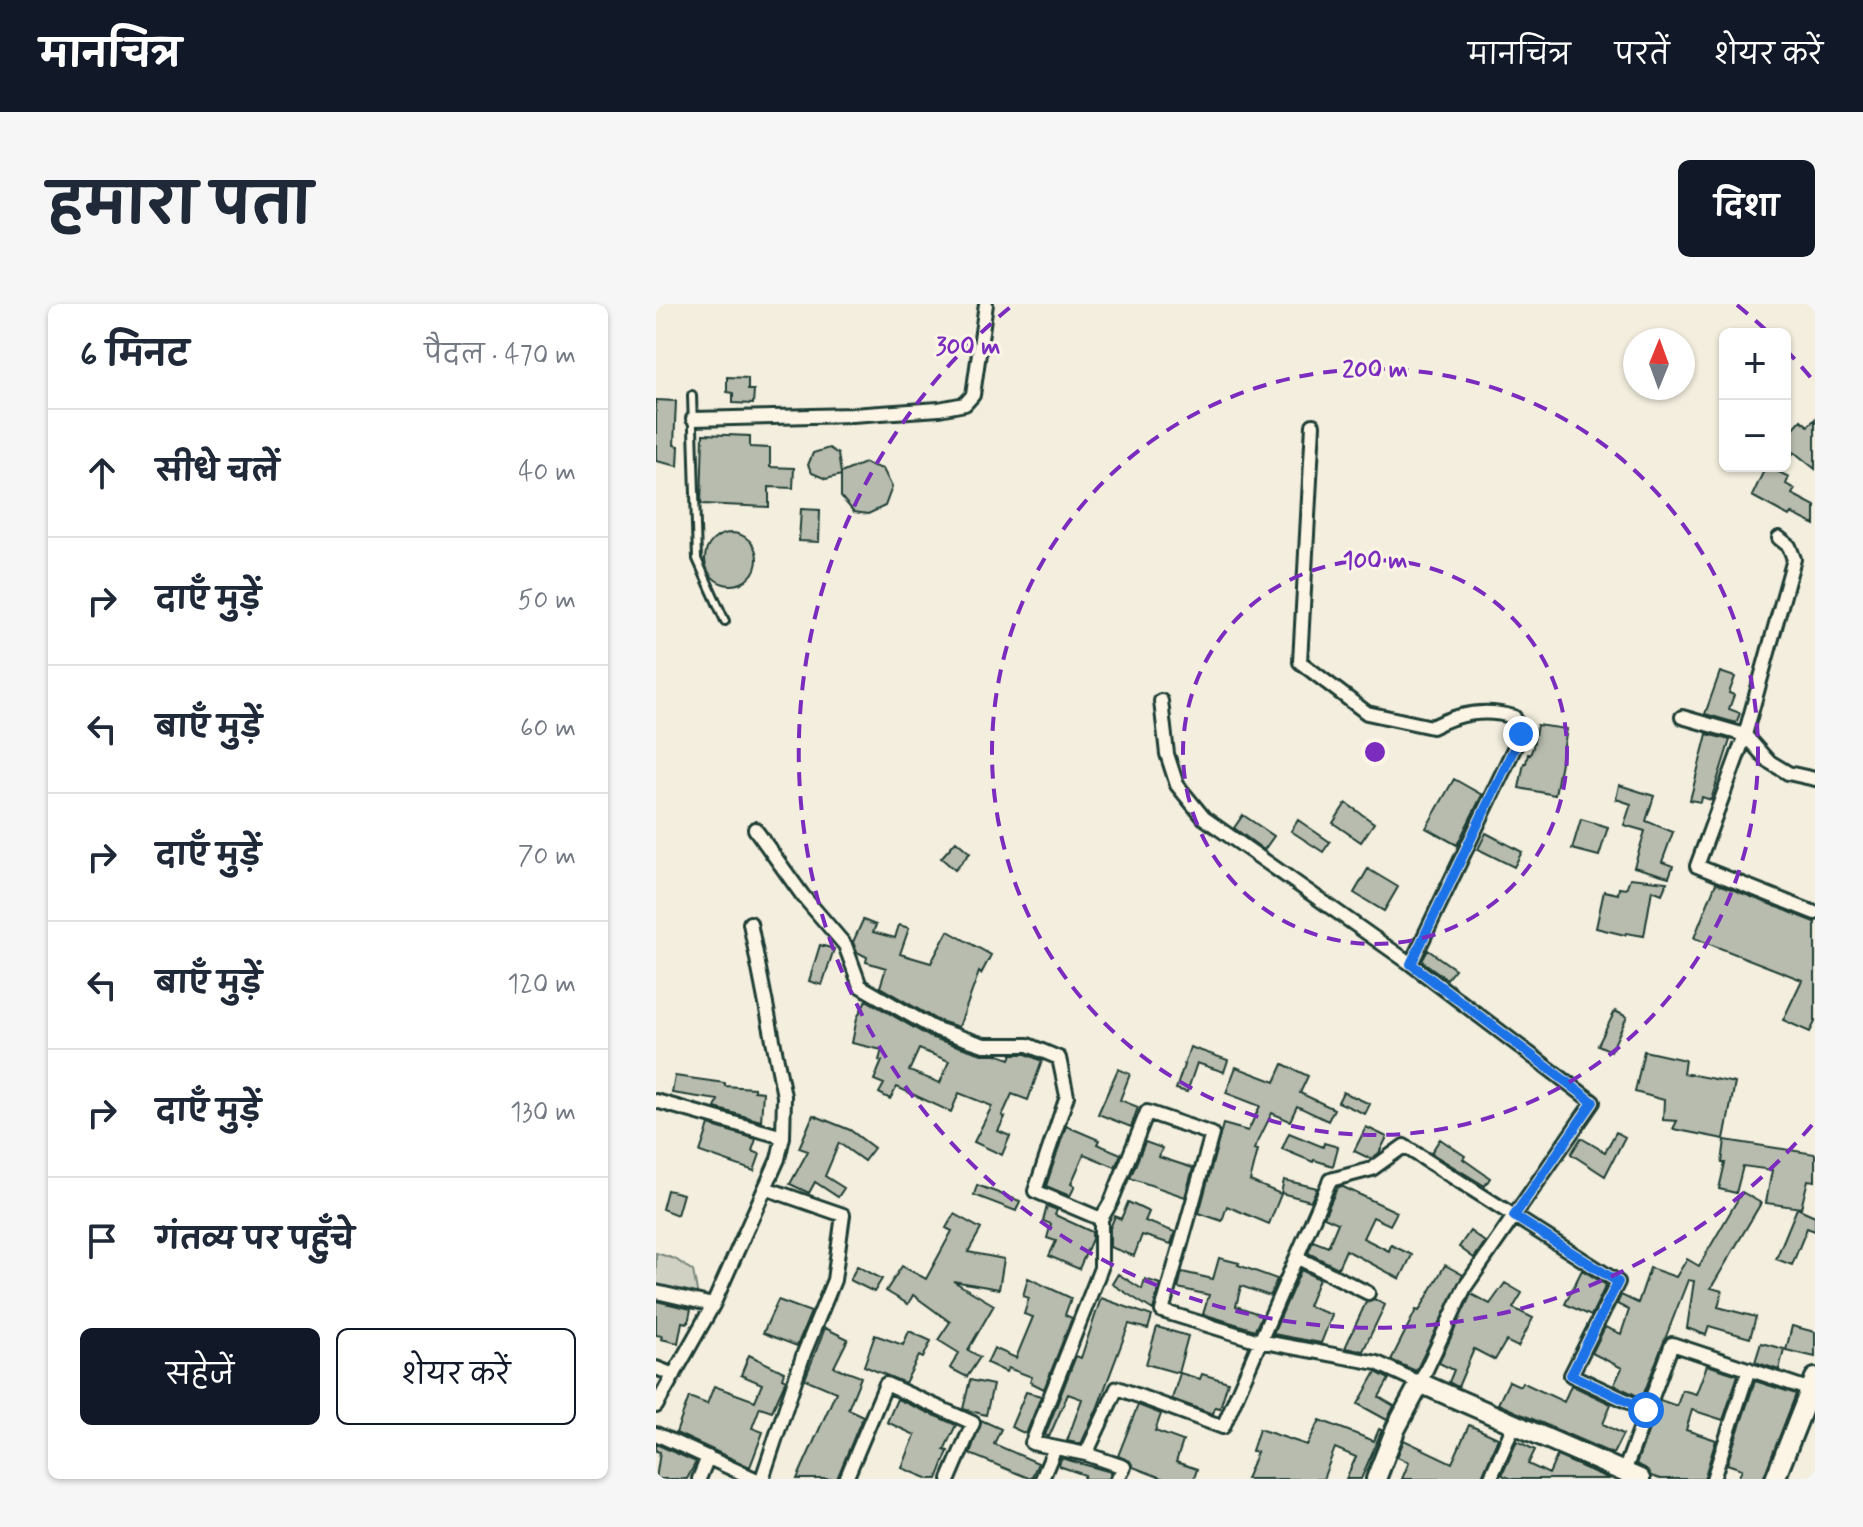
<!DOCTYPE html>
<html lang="hi">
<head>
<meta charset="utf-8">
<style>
	body { margin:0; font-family:Mynerve,"Playpen Sans Deva",sans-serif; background:#f6f6f7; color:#1f2937 }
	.controls { position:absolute; right:24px; top:24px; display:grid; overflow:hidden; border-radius:12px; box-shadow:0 2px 6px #0004 }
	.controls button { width:72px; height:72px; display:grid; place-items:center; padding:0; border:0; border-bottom:2px solid #e0e1e3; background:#fff; color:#1f2937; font:40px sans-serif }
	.compass { position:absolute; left:967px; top:24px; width:72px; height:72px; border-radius:50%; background:#fff; box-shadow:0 2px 6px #0004; rotate:1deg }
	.stop { position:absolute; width:24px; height:24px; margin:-18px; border:6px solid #1a73e8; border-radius:50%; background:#fff }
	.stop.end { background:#1a73e8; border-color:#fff; box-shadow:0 2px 8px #0008 }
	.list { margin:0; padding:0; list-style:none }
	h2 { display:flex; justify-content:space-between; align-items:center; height:104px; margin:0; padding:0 32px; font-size:34px }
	h2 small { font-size:26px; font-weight:400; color:#747a83 }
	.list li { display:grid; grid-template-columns:52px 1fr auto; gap:24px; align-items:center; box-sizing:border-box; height:128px; padding:0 32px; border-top:2px solid #e0e1e3 }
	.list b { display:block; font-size:30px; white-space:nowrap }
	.list em { font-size:26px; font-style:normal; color:#747a83 }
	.actions { display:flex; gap:16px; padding:24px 32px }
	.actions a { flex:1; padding:18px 0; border:2px solid #111827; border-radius:12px; text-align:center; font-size:28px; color:#111827 }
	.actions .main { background:#111827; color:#fff }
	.icon { flex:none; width:44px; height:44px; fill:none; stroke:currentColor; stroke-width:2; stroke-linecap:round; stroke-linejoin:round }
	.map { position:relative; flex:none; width:1159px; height:1175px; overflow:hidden; border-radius:12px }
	header { display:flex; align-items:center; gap:48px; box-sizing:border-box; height:112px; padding:0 40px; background:#111827; color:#fff }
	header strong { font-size:38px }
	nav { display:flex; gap:44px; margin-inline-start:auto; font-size:28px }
	.intro { display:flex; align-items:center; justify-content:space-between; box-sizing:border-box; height:192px; padding:0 48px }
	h1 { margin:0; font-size:56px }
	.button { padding:20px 36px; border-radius:12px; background:#111827; color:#fff; font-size:28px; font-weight:700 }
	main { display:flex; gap:48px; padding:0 48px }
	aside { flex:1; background:#fff; border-radius:12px; box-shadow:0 2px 6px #0004 }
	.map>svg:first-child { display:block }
	.green { fill:#d0d1c2; stroke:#78877b; stroke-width:2 }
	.building { fill:#b8bcae; stroke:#1f3d34; stroke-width:2; fill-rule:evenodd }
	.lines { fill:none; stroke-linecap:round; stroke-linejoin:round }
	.lane-casing { stroke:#1f3d34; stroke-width:12 }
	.street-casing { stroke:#1f3d34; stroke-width:18 }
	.secondary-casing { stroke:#1f3d34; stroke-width:24 }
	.lane { stroke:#fcf5e5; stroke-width:6 }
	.street { stroke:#fcf5e5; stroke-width:12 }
	.secondary { stroke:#fcf5e5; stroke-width:18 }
	.route { stroke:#1a73e8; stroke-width:10 }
	.ring { fill:none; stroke:#7b2cbf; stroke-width:4; stroke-dasharray:14 10 }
	.centre { fill:#7b2cbf; stroke:#fcf5e5; stroke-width:4 }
	.ring-label { font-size:24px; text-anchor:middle; font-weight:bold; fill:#7b2cbf; stroke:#fcf5e5; stroke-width:6; stroke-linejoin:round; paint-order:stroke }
</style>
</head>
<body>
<header>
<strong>मानचित्र</strong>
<nav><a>मानचित्र</a><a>परतें</a><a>शेयर करें</a></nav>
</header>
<div class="intro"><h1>हमारा पता</h1><a class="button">दिशा</a></div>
<main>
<aside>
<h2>6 मिनट<small>पैदल · 470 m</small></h2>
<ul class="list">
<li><svg class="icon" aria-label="ahead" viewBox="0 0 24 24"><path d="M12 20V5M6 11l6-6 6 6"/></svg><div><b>सीधे चलें</b></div><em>40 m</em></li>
<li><svg class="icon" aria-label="right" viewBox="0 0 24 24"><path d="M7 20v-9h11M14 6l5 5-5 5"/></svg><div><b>दाएँ मुड़ें</b></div><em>50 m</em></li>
<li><svg class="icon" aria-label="left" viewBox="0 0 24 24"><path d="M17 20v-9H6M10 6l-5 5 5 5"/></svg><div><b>बाएँ मुड़ें</b></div><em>60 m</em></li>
<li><svg class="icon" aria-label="right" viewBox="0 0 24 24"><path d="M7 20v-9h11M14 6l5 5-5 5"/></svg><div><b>दाएँ मुड़ें</b></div><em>70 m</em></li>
<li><svg class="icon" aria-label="left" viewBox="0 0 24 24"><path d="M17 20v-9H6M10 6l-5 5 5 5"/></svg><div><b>बाएँ मुड़ें</b></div><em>120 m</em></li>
<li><svg class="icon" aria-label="right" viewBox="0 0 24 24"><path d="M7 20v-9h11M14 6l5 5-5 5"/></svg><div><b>दाएँ मुड़ें</b></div><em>130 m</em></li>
<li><svg class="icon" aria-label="arrive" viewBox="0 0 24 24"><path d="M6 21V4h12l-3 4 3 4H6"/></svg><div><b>गंतव्य पर पहुँचे</b></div></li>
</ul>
<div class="actions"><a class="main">सहेजें</a><a>शेयर करें</a></div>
</aside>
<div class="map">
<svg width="1159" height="1175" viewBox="0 0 1159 1175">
	<rect width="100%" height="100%" fill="#f3eede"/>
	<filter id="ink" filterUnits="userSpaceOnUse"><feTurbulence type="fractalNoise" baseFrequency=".0125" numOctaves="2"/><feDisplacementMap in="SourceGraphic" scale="16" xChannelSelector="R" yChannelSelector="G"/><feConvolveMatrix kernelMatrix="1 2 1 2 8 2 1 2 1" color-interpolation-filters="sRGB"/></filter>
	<g filter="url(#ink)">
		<path class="green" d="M0 949 19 955 37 967 42 992 0 984Z"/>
		<path class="building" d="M71 73 92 74V86H98L97 100 77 99V89L71 88Z
			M0 96 20 97 18 141 23 142 22 162 0 157Z
			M1159 115V165L1138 148 1129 161V135L1133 129 1145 116 1152 122Z
			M47 130 94 132V143L114 144V163L138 164 137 184 113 183V203L45 200Z
			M173 144 182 150 185 169 208 159 227 165 236 183 229 202 212 210 198 208 185 193V171L170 175 156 169 152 161 157 149Z
			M1110 162 1133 173 1130 180 1139 185 1136 190 1159 202V221L1135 209 1133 212 1096 192Z
			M145 205 164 206 163 238 143 237Z
			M49 255a26 26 0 1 1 52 0a26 26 0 1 1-52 0Z
			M1064 368 1079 373 1073 389 1078 391 1073 405 1084 409 1080 419 1049 410Z
			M881 421 911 425 899 491 863 484 868 459H870L872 450 874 451 877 443Z
			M1051 430 1074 436 1055 496 1046 493 1045 498 1034 496Z
			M798 475 826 491 801 541 770 524Z
			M963 481 998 492 990 517 1017 528 1006 558 1017 562 1013 573 978 563 989 527 968 521 975 500 960 495Z
			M690 499 718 519 705 538 677 519Z
			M587 511 618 532 608 546 578 524Z
			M925 515 952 523 943 552 916 545Z
			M642 516 674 538 667 548 635 527Z
			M830 529 866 548 858 563 822 545Z
			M300 537 314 549 299 566 285 554Z
			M712 565 742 583 728 607 698 589Z
			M974 574 1011 578 1006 590 996 586 988 632 970 629 969 631 940 624 948 587 962 590 963 584 970 585Z
			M1060 579 1159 618V718L1154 728 1127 716 1146 676 1038 634Z
			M207 616 220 621 217 628 239 634 243 621 253 624 244 650 275 659 292 627 335 651 325 670 323 668 303 723 281 716 224 683 230 664 210 658 211 653 201 648 197 638Z
			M164 641 178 645 166 681 153 677Z
			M772 646 799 665 791 675 766 657Z
			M210 696 274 733 326 750H340L354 755 356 750H370L386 757 372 796 356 790 346 812 349 813 342 827 354 832 346 851 318 838 336 802 303 789 295 808 241 783 234 795 223 789 228 780 218 776 226 757 223 756 226 746 196 739 201 714ZM263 745 293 757 284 779 253 767Z
			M959 707 971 713 955 747 942 741Z
			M534 743 572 756 568 768 541 759 531 788 520 785Z
			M988 747 1029 756 1027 769 1079 779 1068 835 1017 825 1021 817 1007 816 1008 796 979 788Z
			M627 760 652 772 644 789 678 805 672 817 641 802 634 817 616 809 598 845 602 846 594 877 625 890 613 920 571 902 566 917 543 909 567 820 592 827 604 802 570 789 580 763 619 778Z
			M462 765 474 770 464 796 482 803 475 823 442 810Z
			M19 772 69 779V782L98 784V787L107 788 105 817 59 804 62 796 16 789Z
			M687 788 714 800 709 810 682 798Z
			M157 811 194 826 218 844 208 857 183 839 169 872 188 884 182 893 159 878 153 889 134 880 152 847 143 844Z
			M53 821 100 835 96 847 104 850 98 867 44 848Z
			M410 822 443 836 441 840 465 850 459 863 428 850 415 880 419 882 414 892 390 882Z
			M710 823 731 833 723 849 715 855 698 847Z
			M960 828 969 833 949 872 915 850 925 834 949 848Z
			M633 829 667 843 668 839 682 843 677 862 658 856 657 858 626 845Z
			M784 835 809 852 807 855 834 874 829 882 775 849Z
			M1069 836 1159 850V877L1152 876 1145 904 1110 899 1116 866 1087 862 1080 889 1063 885 1069 859H1066Z
			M489 838 506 844 503 853 537 864 529 893 474 874Z
			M628 876 661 884 655 897 625 889Z
			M321 881 364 897 360 907 318 891Z
			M685 882 741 908 734 921 717 913 707 934 733 947 735 941 756 951 744 975 690 946 682 964 652 949 657 937 672 943 682 919 668 913 681 884Z
			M11 886 27 890 21 911 6 905Z
			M1086 888 1105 899 1055 984 1066 987 1062 1003 1100 1013 1094 1034 1053 1022 1050 1031 1031 1024 1038 977 1032 976 986 1094 958 1081 966 1064 936 1049 949 1023 965 1030 973 1006 961 1000 965 991 982 999 994 964 1020 973 1031 955 1043 962Z
			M472 898 493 908 489 917 519 928 515 940 486 931 478 952 454 943V924L459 912 465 915Z
			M391 902 401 906 399 911 436 928V935L423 965 393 952 400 937 391 934 395 920 387 917Z
			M1141 904 1159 912V927L1151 924 1136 961 1120 955Z
			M298 910 325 925 312 948 348 955 343 985 297 977 338 1001 312 1046 324 1053 311 1073 294 1064 303 1049 282 1036 294 1018 257 991 252 1000 230 987 246 962 270 975 296 927 290 924Z
			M814 927 829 938 818 954 803 943Z
			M563 954 583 959 582 961 621 975 614 992 585 982 580 1002 606 1011 599 1026 547 1010 553 991 522 984 526 968 557 975Z
			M789 961 807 971 760 1067 735 1056 760 1006 763 1007Z
			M201 962 226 975 218 988 194 976Z
			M645 966 663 975 652 1002 676 1011 665 1039 617 1030Z
			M926 966 950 981 935 1012 909 1000Z
			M462 970 486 985 489 975 504 980 497 1006 456 980Z
			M372 974 415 994 409 1011 416 1014 388 1085 374 1078 376 1073 352 1064 350 1068 331 1059 338 1044 360 1054 377 1013 368 1010 373 994 367 992Z
			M849 979 866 989 857 1004 877 1014 862 1043 850 1037 839 1056 818 1045 802 1083 793 1078 798 1066 783 1059 815 990 834 1000Z
			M445 994 496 1012 492 1025 473 1020 441 1105 425 1140 411 1137 426 1095 412 1090 393 1133 389 1131 420 1052 425 1054Z
			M718 995 729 1001 707 1047 689 1044 710 998Z
			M122 996 155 1008 141 1042 107 1029Z
			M0 997 35 1005 32 1019 26 1018 22 1039 5 1035 6 1032 0 1031Z
			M1136 1022 1159 1028V1053L1130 1046Z
			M501 1023 532 1032 522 1069 490 1060Z
			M169 1024 192 1035 178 1063 205 1073 192 1105 207 1112 181 1175H141L180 1088 149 1075Z
			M253 1027 275 1037 267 1054 263 1052 249 1079 208 1062 219 1031 247 1041Z
			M1105 1039 1128 1045 1123 1066 1099 1058Z
			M93 1051 128 1068 126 1074 130 1076 116 1107 104 1103 96 1124 107 1128 94 1163 20 1129 33 1093 51 1100 58 1082 99 1097 106 1080 85 1071Z
			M1051 1061 1082 1071 1067 1116 1036 1106 1030 1126 1060 1136 1048 1175H1004L995 1172 989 1164 980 1160 1004 1096 1021 1102 1026 1086 1040 1090Z
			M720 1068 733 1075 723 1093 738 1102 731 1116 702 1100Z
			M524 1069 544 1075 546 1070 572 1078 564 1104 559 1103 557 1110 516 1095Z
			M314 1076 337 1081 330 1111 307 1105Z
			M853 1077 864 1082 866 1078 908 1098 915 1081 955 1100 947 1120 967 1130 957 1150 842 1100Z
			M1099 1077 1140 1090 1107 1175H1082L1086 1165 1071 1160Z
			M370 1088 385 1092 370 1130 355 1123Z
			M241 1095 300 1121 288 1146 292 1147 281 1175H273L246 1164 259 1131 231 1118Z
			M482 1101 505 1110 499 1127 527 1137 520 1158 541 1165 538 1175H508L477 1163 474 1157 462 1152Z
			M325 1116 345 1125 338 1140 382 1159 375 1175 314 1150Z
			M664 1116 718 1137 723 1125 726 1126 705 1175H690L700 1153 679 1144 667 1175H590L601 1148 596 1147 603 1125 651 1141Z
			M813 1121 842 1134 825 1175H746L753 1158 741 1153 748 1136 796 1159Z
			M861 1137 879 1146 872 1160 893 1170 901 1152 954 1175H856L846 1171Z
			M0 1140 40 1158 31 1175H0L4 1148 0 1147Z
			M405 1154 455 1168 453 1175H427L429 1171 403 1162Z"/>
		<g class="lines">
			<g class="lane-casing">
				<path id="lane" d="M36 91 41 255 69 317"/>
			</g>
			<g class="street-casing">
				<path id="street" d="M37 115 196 111 283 105 309 100 317 91 330 0
					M1123 234 1133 242 1138 255 1089 431 1041 562 1159 609
					M505 397 511 450 521 481 548 514 755 660
					M1026 413 1089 431 1112 457 1132 469 1159 475
					M99 525 147 592 189 641 204 682 277 724 328 741H372L403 754 411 792 379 887 445 915 455 898 491 808 556 830 506 1007 603 1037 721 1059 764 1079 809 983 937 798 755 660 865 430 858 413C829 404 803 409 776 423L711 409 644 358 657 121
					M0 797 127 833
					M445 915V964L376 1139 430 1150 468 1163 462 1175
					M642 954 712 989
					M0 988 57 1001
					M0 1064 18 1071
					M0 1102 57 1001 122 855 127 833 128 792 94 619
					M0 1130 99 1175
					M430 1150 461 1084 567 1123 674 876 716 865 748 842 962 978 915 1071 990 1106
					M968 1168 1016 1040 1155 1086
					M43 1175 52 1153
					M106 1175 148 1049 178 976 187 911 109 884
					M190 1175 230 1080 317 1119 293 1175
					M386 1175 399 1144
					M834 1175 858 1121
					M1057 1175 1093 1065"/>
			</g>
			<g class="secondary-casing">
				<path id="secondary" d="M720 1175 740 1124 764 1079 984 1175
					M1119 1175 1159 1074"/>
			</g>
			<use href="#lane" class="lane"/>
			<use href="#street" class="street"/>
			<use href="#secondary" class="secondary"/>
		</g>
	</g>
	<g class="lines" filter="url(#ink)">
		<path class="route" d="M865 430 755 660 937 798 858 912 962 978 915 1071 990 1106"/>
	</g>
	<g class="ring">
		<circle cx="719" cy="448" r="192"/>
		<circle cx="719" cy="448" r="383"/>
		<path d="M1156 821A575 575 0 1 1 357 1M1081 1A575 575 0 0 1 1111 27M1129 45A575 575 0 0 1 1156 75"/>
	</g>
	<circle cx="719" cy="448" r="12" class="centre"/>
	<g class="ring-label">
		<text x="312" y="50">300 m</text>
		<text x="719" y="73">200 m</text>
		<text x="719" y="264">100 m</text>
	</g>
</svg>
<div class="controls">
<button>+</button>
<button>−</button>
</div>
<svg class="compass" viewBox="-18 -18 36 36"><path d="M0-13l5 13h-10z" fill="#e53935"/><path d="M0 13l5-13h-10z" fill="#747a83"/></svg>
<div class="stop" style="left:990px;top:1106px"></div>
<div class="stop end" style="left:865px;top:430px"></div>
</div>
</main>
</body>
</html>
